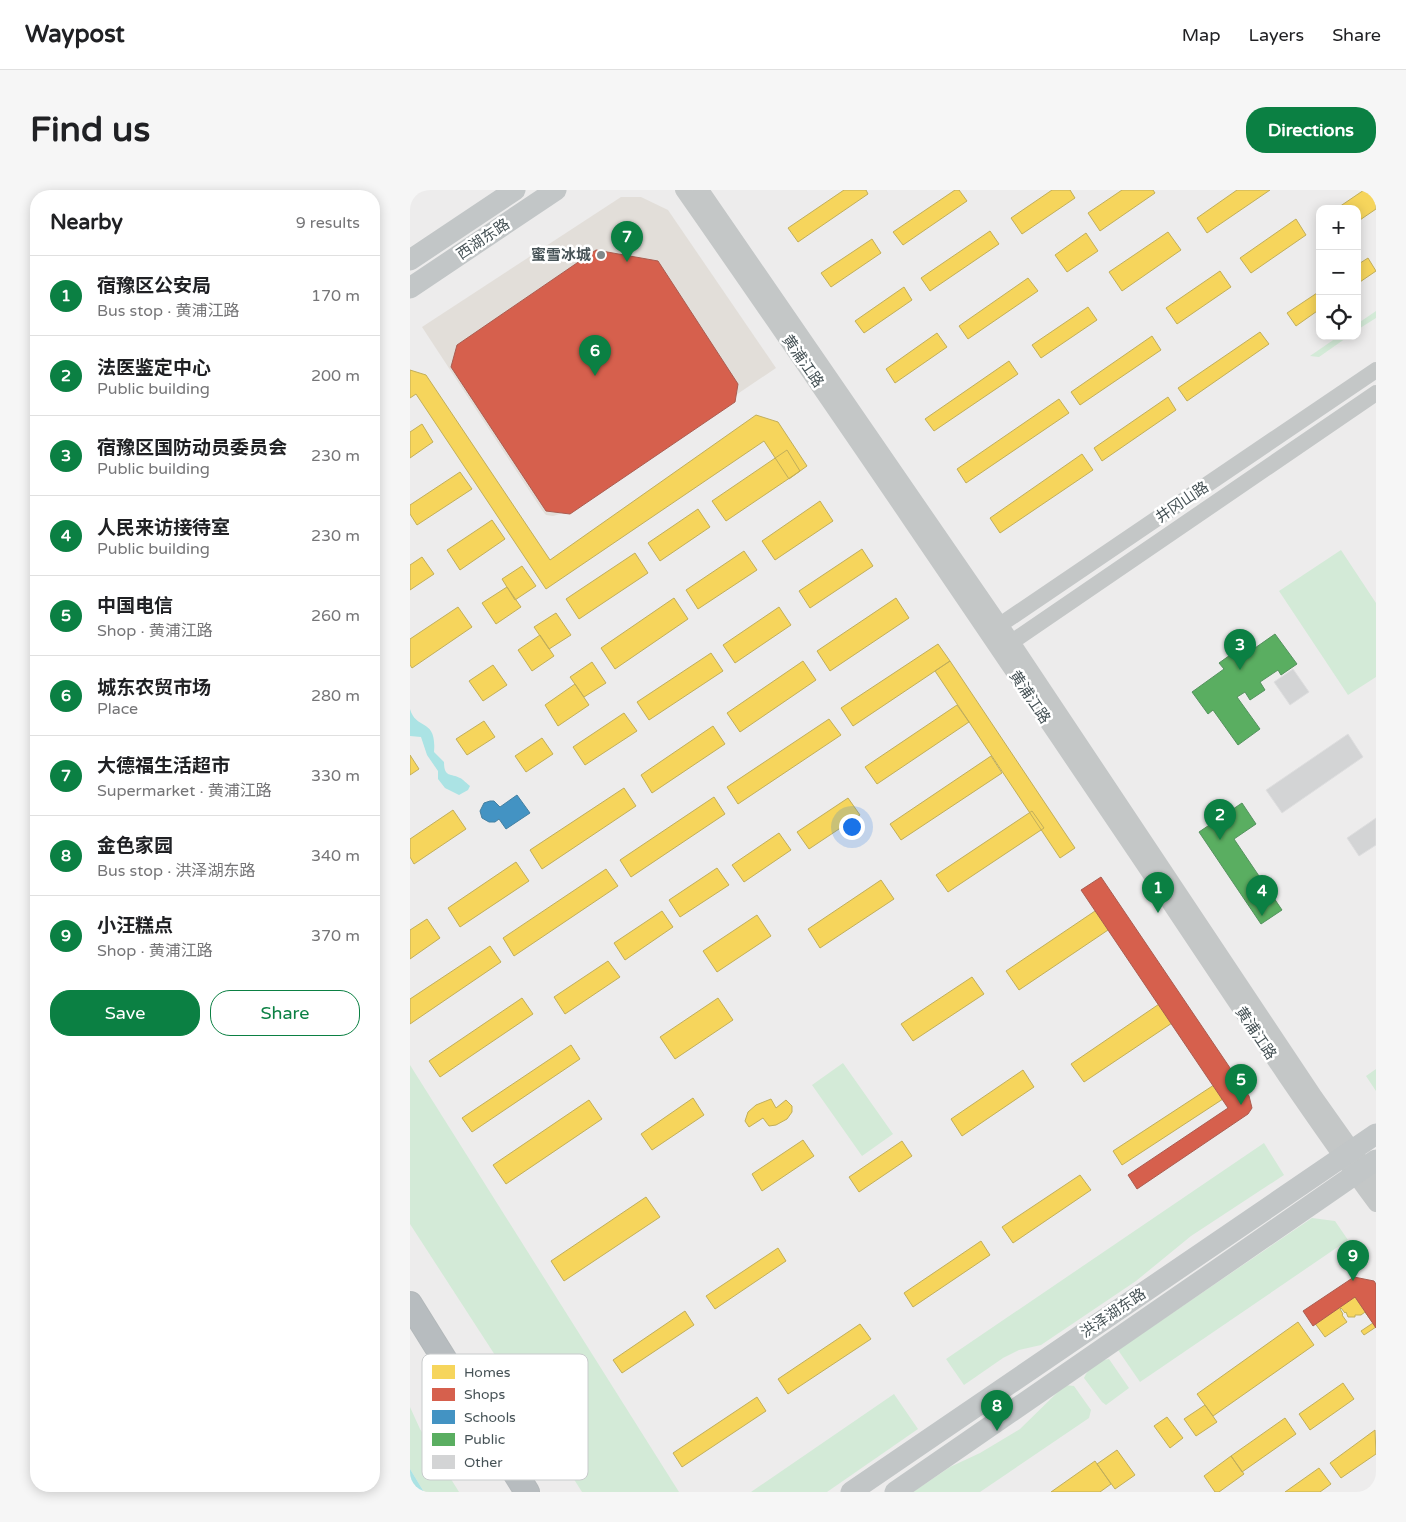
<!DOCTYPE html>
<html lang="en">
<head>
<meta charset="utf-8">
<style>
	body { margin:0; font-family:"Varela Round","Noto Sans SC",sans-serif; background:#f6f6f6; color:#202124 }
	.controls { position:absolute; right:15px; top:15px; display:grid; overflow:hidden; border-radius:10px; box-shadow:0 2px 12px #0003 }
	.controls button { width:45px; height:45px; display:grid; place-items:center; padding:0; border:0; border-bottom:1px solid #e0e0e0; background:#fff; color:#202124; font:25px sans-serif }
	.you { position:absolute; left:441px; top:636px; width:18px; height:18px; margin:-12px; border:4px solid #fff; border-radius:50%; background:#1a73e8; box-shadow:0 0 0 8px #1a73e833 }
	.badge { display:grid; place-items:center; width:32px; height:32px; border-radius:50%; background:#0b8043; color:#fff; font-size:16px; font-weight:700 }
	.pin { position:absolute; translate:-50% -41px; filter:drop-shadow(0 1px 2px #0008) }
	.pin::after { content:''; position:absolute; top:26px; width:18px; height:15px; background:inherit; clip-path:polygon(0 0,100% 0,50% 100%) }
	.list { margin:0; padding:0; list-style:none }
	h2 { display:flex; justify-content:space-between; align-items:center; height:65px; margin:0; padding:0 20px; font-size:21px }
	h2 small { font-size:16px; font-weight:400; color:#757577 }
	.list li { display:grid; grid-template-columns:32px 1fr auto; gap:15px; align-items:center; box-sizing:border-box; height:80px; padding:0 20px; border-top:1px solid #e0e0e0 }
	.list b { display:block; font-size:19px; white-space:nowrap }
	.list p { margin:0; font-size:16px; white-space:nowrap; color:#757577 }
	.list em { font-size:16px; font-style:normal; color:#757577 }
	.actions { display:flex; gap:10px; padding:15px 20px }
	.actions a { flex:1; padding:11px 0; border:1px solid #0b8043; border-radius:20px; text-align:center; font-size:18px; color:#0b8043 }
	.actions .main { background:#0b8043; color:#fff }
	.icon { flex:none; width:28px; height:28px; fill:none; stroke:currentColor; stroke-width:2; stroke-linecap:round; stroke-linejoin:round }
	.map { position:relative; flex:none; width:966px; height:1302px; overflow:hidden; border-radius:20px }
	header { display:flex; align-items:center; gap:30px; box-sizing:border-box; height:70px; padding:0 25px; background:#fff; border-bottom:1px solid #e0e0e0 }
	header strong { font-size:24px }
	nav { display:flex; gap:28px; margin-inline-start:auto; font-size:18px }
	.intro { display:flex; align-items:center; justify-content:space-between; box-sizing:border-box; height:120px; padding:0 30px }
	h1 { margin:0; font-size:35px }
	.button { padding:12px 22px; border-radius:20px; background:#0b8043; color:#fff; font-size:18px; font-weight:700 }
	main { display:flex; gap:30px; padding:0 30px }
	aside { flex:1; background:#fff; border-radius:20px; box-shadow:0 2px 12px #0003 }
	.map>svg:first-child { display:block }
	.commercial { fill:#e2ded9 }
	.green { fill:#d3ead7 }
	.water { fill:#abe3e4 }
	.homes { fill:#f6d55c; stroke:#c1ae5a }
	.shops { fill:#d6604d; stroke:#ab5c50 }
	.schools { fill:#4393c3; stroke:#4480a2 }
	.public { fill:#5aae61; stroke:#54925e }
	.building { fill:#d3d4d5; stroke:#dededf }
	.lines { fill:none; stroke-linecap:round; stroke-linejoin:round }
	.highway-casing { stroke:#b3b8ba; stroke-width:26 }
	.minor { stroke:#c4c7c7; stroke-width:16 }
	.major { stroke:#c2c6c7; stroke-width:21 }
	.highway { stroke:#b7bcbf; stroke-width:24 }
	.poi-dot { fill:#80888a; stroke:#fff; stroke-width:2 }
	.labels { text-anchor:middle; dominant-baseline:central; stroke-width:5; stroke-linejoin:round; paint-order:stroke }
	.street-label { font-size:15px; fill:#465256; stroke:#fff }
	.poi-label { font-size:15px; font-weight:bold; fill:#465256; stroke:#fff; text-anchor:end }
	.key { fill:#fff; stroke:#c8cbcc; stroke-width:1 }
	.key-label { font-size:14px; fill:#465256 }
</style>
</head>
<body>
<header>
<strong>Waypost</strong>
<nav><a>Map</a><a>Layers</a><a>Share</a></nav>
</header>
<div class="intro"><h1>Find us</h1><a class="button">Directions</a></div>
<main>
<aside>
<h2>Nearby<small>9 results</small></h2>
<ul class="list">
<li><span class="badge">1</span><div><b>宿豫区公安局</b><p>Bus stop · 黄浦江路</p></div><em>170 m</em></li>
<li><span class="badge">2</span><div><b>法医鉴定中心</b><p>Public building</p></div><em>200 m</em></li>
<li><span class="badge">3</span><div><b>宿豫区国防动员委员会</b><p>Public building</p></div><em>230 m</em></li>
<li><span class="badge">4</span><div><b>人民来访接待室</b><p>Public building</p></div><em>230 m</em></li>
<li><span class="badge">5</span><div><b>中国电信</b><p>Shop · 黄浦江路</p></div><em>260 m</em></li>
<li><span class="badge">6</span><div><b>城东农贸市场</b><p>Place</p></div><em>280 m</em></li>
<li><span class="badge">7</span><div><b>大德福生活超市</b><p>Supermarket · 黄浦江路</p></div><em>330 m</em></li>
<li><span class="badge">8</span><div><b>金色家园</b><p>Bus stop · 洪泽湖东路</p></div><em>340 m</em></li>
<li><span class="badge">9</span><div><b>小汪糕点</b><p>Shop · 黄浦江路</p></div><em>370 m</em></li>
</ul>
<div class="actions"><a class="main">Save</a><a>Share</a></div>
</aside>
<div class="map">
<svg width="966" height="1302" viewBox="0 0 966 1302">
	<rect width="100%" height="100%" fill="#edecec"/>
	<path class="commercial" d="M211 7H231L258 20 366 178 150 324 143 326 136 325 132 320 12 137Z"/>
	<path class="green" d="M966 121V128L947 140V134Z
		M929 146H939L909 167 900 166Z
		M931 360 966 413V487L938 505 869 401Z
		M433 873 483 944 452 966 402 895Z
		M0 875 269 1302H172L107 1199 0 1034Z
		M966 879V901L956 886Z
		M854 953 874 985 781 1046 726 1091 631 1155 609 1160 593 1168 554 1195 536 1169Z
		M902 1028 925 1031 938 1050 730 1192 708 1160Z
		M699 1169 719 1198 696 1215 692 1212 674 1188C678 1178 689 1170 699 1169Z
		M655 1195 664 1196 681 1220 679 1228 570 1302H503L540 1277 570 1263 610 1239Z
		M484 1204 508 1239 417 1302H341Z
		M0 1217 10 1239 49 1302H14L0 1279Z"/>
	<path class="water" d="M0 519C6 541 27 527 24 562L34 572C34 588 41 583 50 588 53 589 57 594 60 596L58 600 49 605 35 598 28 589V581L17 565 11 547 0 546Z
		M0 1279 14 1302H0Z"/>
	<path class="homes" d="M434 0H456L458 4 388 52 378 38Z
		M545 0H549L557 11 493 55 483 42Z
		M642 0H660L665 8 612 44 601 28Z
		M712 0H743L745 3 690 41 678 23Z
		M827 0H860L797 43 787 28Z
		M954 0H966V19L947 32V19H926Z
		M886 29 896 45 841 83 830 68Z
		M580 41 589 54 520 101 511 88Z
		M758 42 771 60 712 101 699 82Z
		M676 43 688 61 657 82 645 65Z
		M462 49 471 63 421 97 411 83Z
		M958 68 966 81 947 94V75Z
		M810 81 821 97 767 134 756 118Z
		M618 88 628 101 558 149 549 136Z
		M494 97 502 110 454 143 445 131Z
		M910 101V119L886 136 877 123Z
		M678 117 687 130 631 168 622 155Z
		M850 142 859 154 777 211 768 198Z
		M527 143 537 157 485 193 476 179Z
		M742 146 751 160 670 215 661 202Z
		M599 171 608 184 524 241 515 229Z
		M0 180 16 185 140 370 346 225 368 232 397 276 379 289 354 251 136 399 6 204 0 208Z
		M758 207 766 220 692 271 684 258Z
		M649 209 659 223 556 293 547 279Z
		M12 234 23 252 0 268V242Z
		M377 260 390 281 316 331 302 311Z
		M672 264 683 280 590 343 580 328Z
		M50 282 62 299 7 335 0 324V315Z
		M410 311 423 331 365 370 352 351Z
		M288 319 300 337 250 371 238 353Z
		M82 330 95 349 50 380 37 360Z
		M452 359 463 376 400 418 389 401Z
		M334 361 347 380 288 419 276 400Z
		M225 363 238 383 169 429 156 409Z
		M12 367 24 384 0 400V375Z
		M112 376 126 396 105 410 92 389Z
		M97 397 111 417 86 434 72 413Z
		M264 408 278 429 205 479 191 458Z
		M486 408 499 428 420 481 407 461Z
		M48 417 62 437 2 478 0 475V449Z
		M369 417 381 435 325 473 313 455Z
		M146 423 161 445 139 459 124 437Z
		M130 445 144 466 122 481 108 460Z
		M528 454 540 471 443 536 431 518Z
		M301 463 313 481 239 530 227 512Z
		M393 471 406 490 330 542 317 523Z
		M540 471 665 658 650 668 525 481Z
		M182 472 196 493 174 507 160 487Z
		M83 475 97 495 73 511 59 491Z
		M165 494 179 515 148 536 135 515Z
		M547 515 559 532 467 594 455 577Z
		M214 523 227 541 175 575 163 557Z
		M419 529 431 545 328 614 317 597Z
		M74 531 85 547 57 565 46 549Z
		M303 536 315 554 242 603 231 585Z
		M132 548 143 564 116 582 105 566Z
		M0 565 9 579 0 585Z
		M581 566 592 583 491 650 480 634Z
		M214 598 226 616 132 679 120 660Z
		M304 607 315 624 221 687 210 670Z
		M438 608 450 625 399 659 387 642Z
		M43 620 56 639 4 674 0 667V649Z
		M622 621 634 638 538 702 526 685Z
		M369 643 381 660 334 692 322 675Z
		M106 672 119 691 50 737 38 718Z
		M307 678 319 695 270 727 259 710Z
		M196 679 208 696 104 766 93 748Z
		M471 690 484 709 410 758 398 739Z
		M688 719 701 738 609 800 596 781Z
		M252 721 263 737 215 770 204 753Z
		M347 725 361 746 307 782 293 761Z
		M17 729 30 748 0 769V740Z
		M80 756 91 772 0 834V809Z
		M198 771 210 787 155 824 144 807Z
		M562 787 574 804 503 851 491 834Z
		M112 808 123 824 30 887 19 871Z
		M308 808 323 830 265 869 250 847Z
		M755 810 768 829 674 892 661 874Z
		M161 855 170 869 62 942 52 928Z
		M613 880 624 897 552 946 541 929Z
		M807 893 816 907 712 975 703 961Z
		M283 908 294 925 242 960 231 944Z
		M361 909 366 918 376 910 382 916V922L377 929 366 935 359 936 353 928 339 937 335 931 338 922 346 915Z
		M179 910 192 929 96 994 83 975Z
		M393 950 404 966 352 1001 342 984Z
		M492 951 502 966 449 1002 439 987Z
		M670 985 681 1000 603 1053 592 1037Z
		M236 1007 250 1027 154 1091 141 1071Z
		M571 1051 580 1065 503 1117 494 1103Z
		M368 1058 376 1071 305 1119 296 1106Z
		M938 1095 954 1098 966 1117V1137L954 1145 951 1141 963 1133 955 1122 951 1125H945V1127H938L936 1122 935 1123 931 1118 930 1119 933 1124 932 1125 937 1132 915 1147 899 1125Z
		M275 1121 284 1135 212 1183 203 1170Z
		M888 1132 904 1155 803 1226 787 1204Z
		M450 1134 461 1149 378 1204 368 1189Z
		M933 1193 944 1209 900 1240 889 1224Z
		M347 1207 356 1221 272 1277 263 1263Z
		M795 1215 807 1232 786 1246 774 1229Z
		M757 1227 773 1248 760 1258 744 1236Z
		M875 1228 886 1244 832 1282 821 1266Z
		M965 1240 966 1264 931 1288 920 1273Z
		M707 1260 725 1285 705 1299 687 1274Z
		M821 1266 834 1284 809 1302H805L794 1286Z
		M685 1271 701 1294 690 1302H641Z
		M909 1278 921 1294 910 1302H875Z"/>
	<path class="shops" d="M186 60 248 71 328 194 325 212 160 324 136 321 41 177 47 155Z
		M691 687 839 906 842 918 838 924 727 999 718 985 818 918 671 700Z
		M944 1087 964 1091 966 1094V1138L945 1107 903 1136 893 1121Z"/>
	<path class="schools" d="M107 605 120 623 96 639 89 629 85 632H79L72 628 70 621 74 613 80 611H84L90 617Z"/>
	<path class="public" d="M865 444 887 474 871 485 868 480 850 492 855 500 840 510 835 502 827 507 850 539 828 555 803 520 798 524 782 502 814 479 809 473 830 458 835 465Z
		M832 613 846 634 824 649 872 720 851 734 789 642Z"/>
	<path class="building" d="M883 479 899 502 880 515 864 492Z
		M938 544 953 567 872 623 856 600Z
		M966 628V655L949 666 937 648Z"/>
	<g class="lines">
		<g class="highway-casing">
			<path id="highway" d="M0 1114 117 1302"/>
		</g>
		<path class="minor" d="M273 0C426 219 576 441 726 663 805 780 882 900 966 1014
			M291 0 602 452 905 907 966 993
			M581 441 966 180
			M593 458 966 203"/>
		<path class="major" d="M0 70 105 0
			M0 98 146 0
			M441 1302 966 944
			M485 1302 966 970"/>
		<use href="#highway" class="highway"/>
	</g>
	<circle class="poi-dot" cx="191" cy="65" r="5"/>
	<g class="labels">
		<g class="street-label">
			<text transform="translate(73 49) rotate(-34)">西湖东路</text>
			<text transform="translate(393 171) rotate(55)">黄浦江路</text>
			<text transform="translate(772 312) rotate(-34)">井冈山路</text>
			<text transform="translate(620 507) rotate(56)">黄浦江路</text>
			<text transform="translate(846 843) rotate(56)">黄浦江路</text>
			<text transform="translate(703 1123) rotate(-34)">洪泽湖东路</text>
		</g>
		<g class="poi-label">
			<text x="181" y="65">蜜雪冰城</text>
		</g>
	</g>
	<rect x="12" y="1164" width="166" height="126" rx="8" class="key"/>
	<rect x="22" y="1175" width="23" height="14" fill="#f6d55c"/>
	<rect x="22" y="1198" width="23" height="13" fill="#d6604d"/>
	<rect x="22" y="1220" width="23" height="14" fill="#4393c3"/>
	<rect x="22" y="1243" width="23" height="13" fill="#5aae61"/>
	<rect x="22" y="1265" width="23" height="14" fill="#d3d4d5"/>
	<g class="key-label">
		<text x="54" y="1187">Homes</text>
		<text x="54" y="1209">Shops</text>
		<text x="54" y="1232">Schools</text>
		<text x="54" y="1254">Public</text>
		<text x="54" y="1277">Other</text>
	</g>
</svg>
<div class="controls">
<button>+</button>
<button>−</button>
<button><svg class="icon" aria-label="locate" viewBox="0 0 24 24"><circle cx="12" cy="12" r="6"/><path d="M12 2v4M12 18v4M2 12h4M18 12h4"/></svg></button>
</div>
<div class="you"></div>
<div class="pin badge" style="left:748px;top:723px">1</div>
<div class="pin badge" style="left:810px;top:650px">2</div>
<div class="pin badge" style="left:830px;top:480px">3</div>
<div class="pin badge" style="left:852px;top:726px">4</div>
<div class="pin badge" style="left:831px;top:915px">5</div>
<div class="pin badge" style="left:185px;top:186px">6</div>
<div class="pin badge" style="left:217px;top:72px">7</div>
<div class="pin badge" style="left:587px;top:1241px">8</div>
<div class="pin badge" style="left:943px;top:1091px">9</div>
</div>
</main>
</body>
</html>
